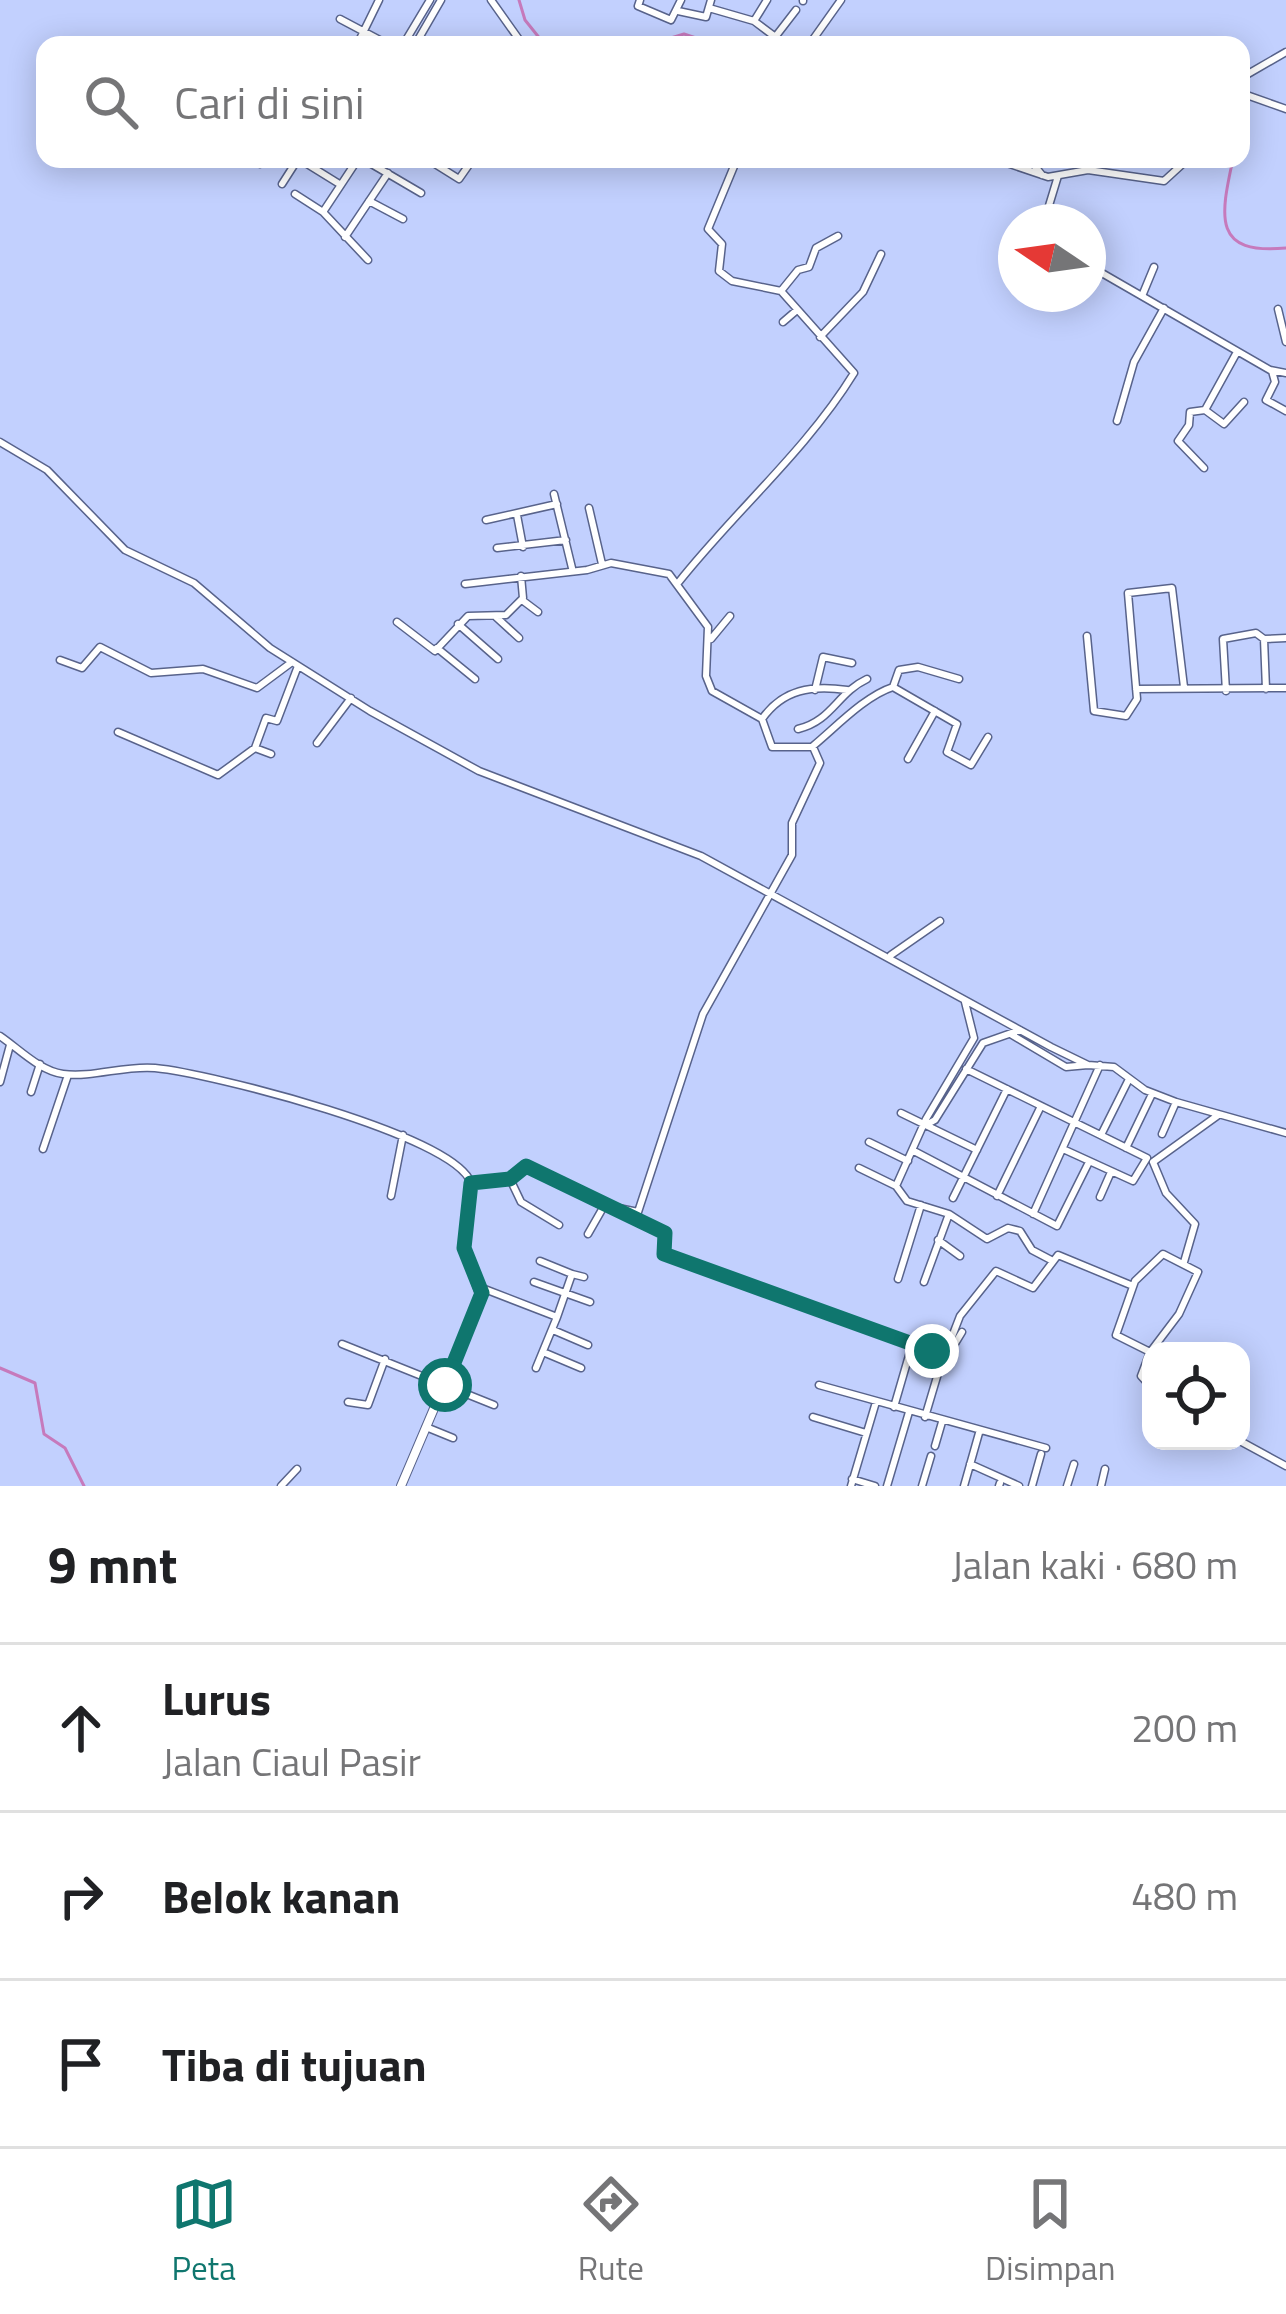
<!DOCTYPE html>
<html lang="id">
<head>
<meta charset="utf-8">
<style>
	body { margin:0; font-family:"Titillium Web",sans-serif; background:#f2f2f2; color:#202124 }
	.controls { position:absolute; right:36px; bottom:36px; display:grid; overflow:hidden; border-radius:24px; box-shadow:0 6px 30px #0003 }
	.controls button { width:108px; height:108px; display:grid; place-items:center; padding:0; border:0; border-bottom:3px solid #e0e0e0; background:#fff; color:#202124; font:60px sans-serif }
	.compass { position:absolute; left:998px; top:204px; width:108px; height:108px; border-radius:50%; background:#fff; box-shadow:0 6px 30px #0003; rotate:283deg }
	.stop { position:absolute; width:36px; height:36px; margin:-27px; border:9px solid #0f766e; border-radius:50%; background:#fff }
	.stop.end { background:#0f766e; border-color:#fff; box-shadow:0 3px 12px #0008 }
	.list { margin:0; padding:0; list-style:none }
	h2 { display:flex; justify-content:space-between; align-items:center; height:156px; margin:0; padding:0 48px; font-size:51px }
	h2 small { font-size:39px; font-weight:400; color:#757577 }
	.list li { display:grid; grid-template-columns:78px 1fr auto; gap:36px; align-items:center; box-sizing:border-box; height:168px; padding:0 48px; border-top:3px solid #e0e0e0 }
	.list b { display:block; font-size:45px; white-space:nowrap }
	.list p { margin:0; font-size:39px; white-space:nowrap; color:#757577 }
	.list em { font-size:39px; font-style:normal; color:#757577 }
	.icon { flex:none; width:66px; height:66px; fill:none; stroke:currentColor; stroke-width:2; stroke-linecap:round; stroke-linejoin:round }
	.map { position:relative; flex:none; width:1286px; height:1486px; overflow:hidden }
	.search { position:absolute; background:#fff; box-shadow:0 6px 30px #0003; left:36px; right:36px; top:36px; height:132px; display:flex; align-items:center; gap:30px; box-sizing:border-box; padding:0 42px; border-radius:24px; color:#757577; font-size:45px }
	.sheet { height:660px; background:#fff }
	nav { display:flex; justify-content:space-around; align-items:center; box-sizing:border-box; height:168px; border-top:3px solid #e0e0e0; background:#fff; font-size:33px; color:#757577 }
	nav a { display:grid; justify-items:center; gap:6px }
	nav .on { color:#0f766e }
	.map>svg:first-child { display:block }
	.lines { fill:none; stroke-linecap:round; stroke-linejoin:round }
	.stream { stroke:#c67abc; stroke-width:3 }
	.minor-casing { stroke:#58638b; stroke-width:9 }
	.tertiary-casing { stroke:#58638b; stroke-width:10 }
	.minor { stroke:#fff; stroke-width:6 }
	.tertiary { stroke:#fff; stroke-width:8 }
	.route { stroke:#0f766e; stroke-width:15 }
</style>
</head>
<body>
<div class="map">
<svg width="1286" height="1486" viewBox="0 0 1286 1486">
	<rect width="100%" height="100%" fill="#c2d0fe"/>
	<g class="lines">
		<path class="stream" d="M519 0 525 20 545 45
			M648 45 684 34 717 45
			M1233 159C1220 218 1213 255 1286 248
			M0 1368 35 1383 44 1434 65 1448 84 1486"/>
		<g class="minor-casing">
			<path id="minor" d="M491 0 523 45
				M640 0 638 6 671 20 681 0
				M803 1V0
				M709 8 754 21 786 45
				M678 11 706 17 711 0
				M340 19 389 45
				M754 21 767 0
				M309 45H311
				M357 45 379 0
				M403 45 430 0
				M415 45 441 0
				M769 45 796 10
				M809 45 841 0
				M1241 78 1286 52
				M1241 93 1286 109
				M299 159 341 185
				M358 159 323 212 368 260
				M363 159 421 193
				M427 159 459 179 473 159
				M995 159 1048 177 1088 170 1164 181 1188 159
				M1029 159 1042 175
				M260 164 263 159
				M282 184 298 159
				M295 194 323 212
				M369 201 403 219
				M1044 222 1058 176
				M345 237 388 173
				M1088 265 1270 370 1286 373
				M781 291 798 270 809 267 816 248 838 236
				M1142 296 1154 267
				M1278 309 1286 342
				M783 322 797 310
				M820 337 863 292 881 254
				M1272 371 1275 382 1266 400 1286 411
				M1205 410 1224 424 1244 402
				M1117 421 1134 362 1164 308
				M0 442 47 470 125 550 194 583 270 648 370 711 479 771 701 856 1051 1047 1088 1065 1114 1067 1145 1090 1176 1102 1286 1133
				M1204 468 1178 441 1189 425 1190 412 1205 410 1237 352
				M554 494 572 568
				M589 508 602 564
				M517 515 523 547
				M486 520 557 504
				M497 548 566 540
				M678 583C734 512 806 451 854 373L781 291 732 281 719 271 722 244 708 229 737 159
				M522 600 538 612
				M496 617 519 638
				M397 622 435 651 468 616 506 615 523 598 521 576
				M458 624 498 659
				M1087 636 1094 711 1126 716 1137 699 1128 593 1172 588 1184 687
				M711 639 730 616
				M1264 639 1266 689
				M437 648 475 679
				M60 660 82 668 100 647 151 673 203 669 257 688 292 662
				M893 687 957 724 947 752 971 765 988 737
				M1136 689 1286 688
				M815 690 823 657 852 663
				M1226 691 1223 639 1256 633 1264 639 1286 638
				M762 719C783 689 812 685 847 690
				M798 729C832 721 837 693 867 679
				M118 732 218 775 255 748 266 718 277 721 298 666
				M317 743 351 698
				M813 746C836 727 865 696 893 687L899 670 918 667 959 679
				M255 748 271 754
				M908 759 935 711
				M891 955 940 921
				M1012 1035 1066 1067 1088 1065
				M0 1036C19 1049 40 1071 63 1074 93 1078 125 1065 155 1068 209 1073 455 1135 471 1183L510 1179 529 1166 599 1204 638 1212 703 1014 792 855V823L820 763 813 747H772L762 719 712 691 706 676 708 627 669 574 611 563 587 570 465 584
				M966 1069 1147 1158 1133 1181 1063 1149
				M0 1082 10 1045
				M31 1092 40 1064
				M901 1113 977 1150
				M926 1125 935 1120 983 1043 1020 1030
				M1162 1134 1176 1102
				M1101 1135 1129 1079
				M869 1142 908 1161
				M1126 1148 1152 1094
				M43 1149 68 1075
				M914 1151 1057 1226 1089 1162
				M859 1168 896 1186 907 1201 949 1214 987 1239 1008 1228 1020 1231 1032 1250 1051 1260
				M510 1179 521 1202 559 1225
				M896 1186 926 1119 974 1038 965 1002
				M391 1196 403 1135
				M997 1196 1041 1106
				M1100 1197 1111 1172
				M953 1198 1007 1089
				M632 1214 666 1234 664 1254 940 1352 948 1347 960 1316 996 1271 1033 1288 1058 1255 1133 1286
				M1033 1214 1100 1065
				M588 1234 604 1206
				M938 1240 960 1256
				M540 1261 572 1274 557 1317
				M1184 1262 1195 1224 1166 1193 1153 1162 1217 1116
				M572 1274 584 1277
				M898 1279 921 1205
				M534 1282 590 1302
				M924 1282 949 1214
				M482 1288 557 1317 536 1368
				M553 1330 588 1345
				M342 1344 494 1405
				M543 1352 581 1368
				M819 1385 1046 1448
				M1151 1387 1141 1376 1150 1352 1116 1335 1135 1281 1163 1254 1198 1272 1179 1314 1151 1351
				M348 1402 368 1405 385 1359
				M894 1407 910 1352
				M813 1417 866 1433
				M925 1417 939 1370 962 1332
				M426 1427 453 1438
				M1240 1441 1286 1466
				M935 1446 942 1422
				M970 1464 1019 1486
				M852 1479 875 1486
				M281 1486 297 1469
				M851 1486 876 1402
				M887 1486 909 1412
				M922 1486 931 1456
				M964 1486 979 1433
				M999 1486 1000 1483
				M1032 1486 1041 1454
				M1067 1486 1074 1464
				M1101 1486 1105 1469"/>
		</g>
		<g class="tertiary-casing">
			<path id="tertiary" d="M401 1486 481 1298 464 1248 471 1183"/>
		</g>
		<use href="#minor" class="minor"/>
		<use href="#tertiary" class="tertiary"/>
	</g>
	<g class="lines">
		<path class="route" d="M445 1385 482 1293 464 1248 471 1183 510 1179 526 1166 665 1233 664 1254 932 1351"/>
	</g>
</svg>
<div class="controls">
<button><svg class="icon" aria-label="locate" viewBox="0 0 24 24"><circle cx="12" cy="12" r="6"/><path d="M12 2v4M12 18v4M2 12h4M18 12h4"/></svg></button>
</div>
<svg class="compass" viewBox="-18 -18 36 36"><path d="M0-13l5 13h-10z" fill="#e53935"/><path d="M0 13l5-13h-10z" fill="#757577"/></svg>
<div class="stop" style="left:445px;top:1385px"></div>
<div class="stop end" style="left:932px;top:1351px"></div>
<div class="search"><svg class="icon" aria-label="search" viewBox="0 0 24 24"><circle cx="10" cy="10" r="6"/><path d="M15 15l6 6"/></svg>Cari di sini</div>
</div>
<section class="sheet">
<h2>9 mnt<small>Jalan kaki · 680 m</small></h2>
<ul class="list">
<li><svg class="icon" aria-label="ahead" viewBox="0 0 24 24"><path d="M12 20V5M6 11l6-6 6 6"/></svg><div><b>Lurus</b><p>Jalan Ciaul Pasir</p></div><em>200 m</em></li>
<li><svg class="icon" aria-label="right" viewBox="0 0 24 24"><path d="M7 20v-9h11M14 6l5 5-5 5"/></svg><div><b>Belok kanan</b></div><em>480 m</em></li>
<li><svg class="icon" aria-label="arrive" viewBox="0 0 24 24"><path d="M6 21V4h12l-3 4 3 4H6"/></svg><div><b>Tiba di tujuan</b></div></li>
</ul>
</section>
<nav>
<a class="on"><svg class="icon" aria-label="map" viewBox="0 0 24 24"><path d="M3 6l6-2 6 2 6-2v14l-6 2-6-2-6 2zM9 4v14M15 6v14"/></svg>Peta</a>
<a><svg class="icon" aria-label="directions" viewBox="0 0 24 24"><path d="M12 3l9 9-9 9-9-9zM9 14v-3h6M13 9l2 2-2 2"/></svg>Rute</a>
<a><svg class="icon" aria-label="saved" viewBox="0 0 24 24"><path d="M7 4h10v16l-5-4-5 4z"/></svg>Disimpan</a>
</nav>
</body>
</html>
